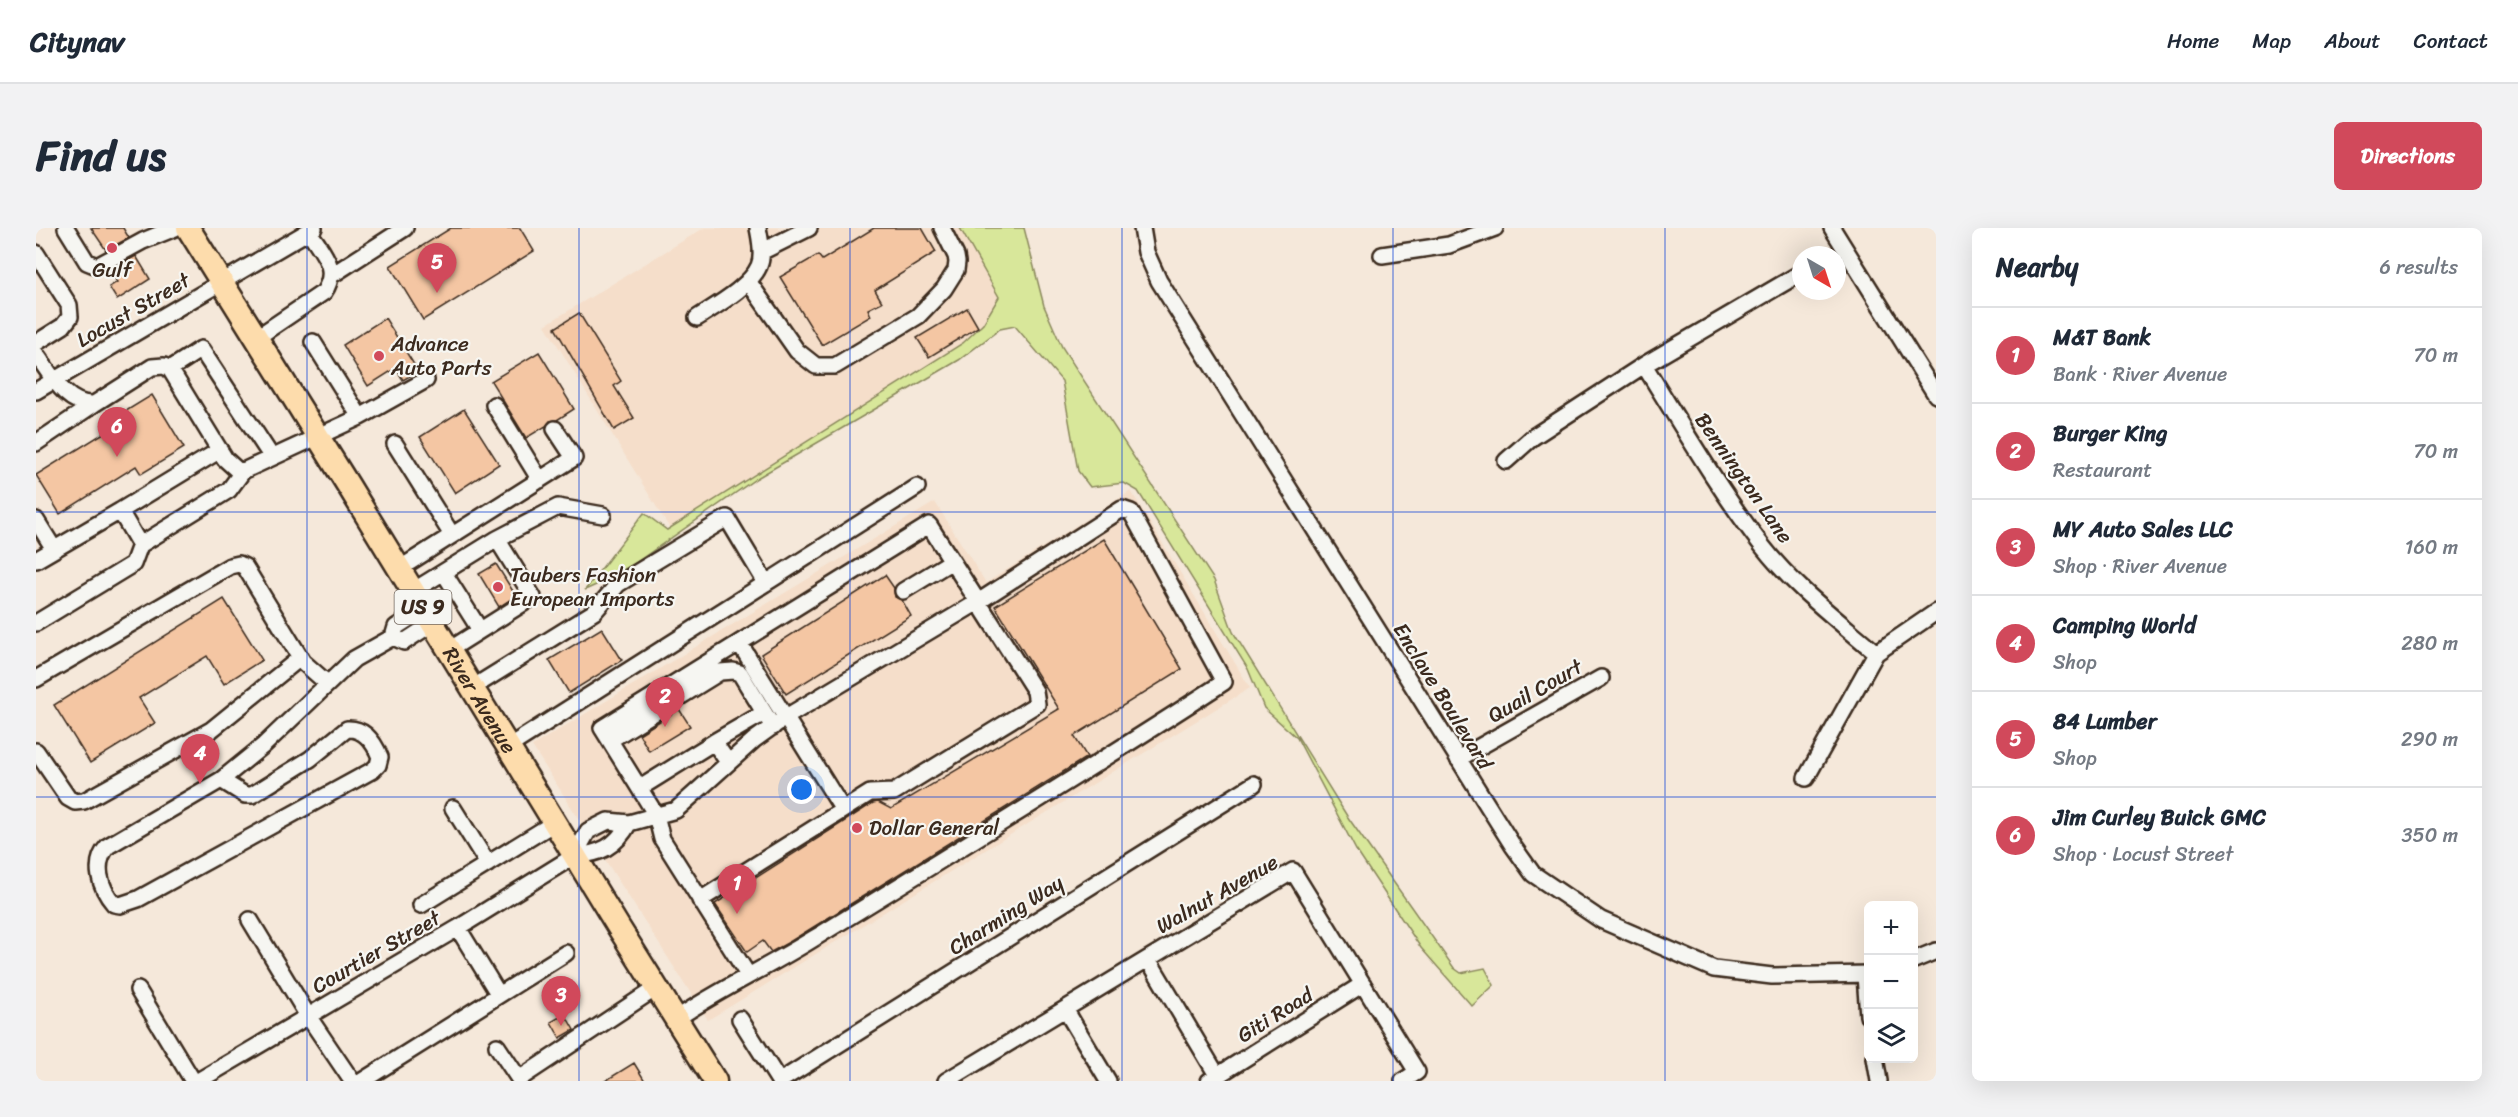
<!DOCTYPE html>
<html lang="en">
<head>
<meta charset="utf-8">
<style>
	body { margin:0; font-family:Sriracha,sans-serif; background:#f2f2f3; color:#1f2937 }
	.controls { position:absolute; right:18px; bottom:18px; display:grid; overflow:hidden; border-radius:9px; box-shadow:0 6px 24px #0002 }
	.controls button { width:54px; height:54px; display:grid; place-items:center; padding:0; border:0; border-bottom:2px solid #e0e1e3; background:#fff; color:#1f2937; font:30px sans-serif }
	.compass { position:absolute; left:1756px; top:18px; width:54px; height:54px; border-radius:50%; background:#fff; box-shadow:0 6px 24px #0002; rotate:141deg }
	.you { position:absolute; left:766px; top:562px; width:21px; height:21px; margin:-15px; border:4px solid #fff; border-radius:50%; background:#1a73e8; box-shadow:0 0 0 9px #1a73e833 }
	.badge { display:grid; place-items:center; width:39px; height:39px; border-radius:50%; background:#d1495b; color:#fff; font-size:20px; font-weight:700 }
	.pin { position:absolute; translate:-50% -50px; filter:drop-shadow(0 2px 3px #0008) }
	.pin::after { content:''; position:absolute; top:32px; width:21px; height:18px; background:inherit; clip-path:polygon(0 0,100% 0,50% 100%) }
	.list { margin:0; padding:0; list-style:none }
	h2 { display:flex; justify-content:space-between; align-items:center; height:78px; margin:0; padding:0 24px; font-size:26px }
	h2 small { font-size:20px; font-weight:400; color:#747a83 }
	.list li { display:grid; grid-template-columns:39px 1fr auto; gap:18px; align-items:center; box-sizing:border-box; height:96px; padding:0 24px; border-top:2px solid #e0e1e3 }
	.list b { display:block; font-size:22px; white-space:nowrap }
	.list p { margin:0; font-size:20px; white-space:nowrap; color:#747a83 }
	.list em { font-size:20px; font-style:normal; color:#747a83 }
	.icon { flex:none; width:33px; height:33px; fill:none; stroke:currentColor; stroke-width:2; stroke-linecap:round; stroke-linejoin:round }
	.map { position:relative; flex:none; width:1900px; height:853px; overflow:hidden; border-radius:9px }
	header { display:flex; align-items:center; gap:36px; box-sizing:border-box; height:84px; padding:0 30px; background:#fff; border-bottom:2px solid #e0e1e3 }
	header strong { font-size:28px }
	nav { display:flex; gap:33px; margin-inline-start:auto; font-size:21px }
	.intro { display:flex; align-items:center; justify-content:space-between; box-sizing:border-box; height:144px; padding:0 36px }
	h1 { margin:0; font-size:42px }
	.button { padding:15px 27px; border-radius:9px; background:#d1495b; color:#fff; font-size:21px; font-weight:700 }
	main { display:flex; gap:36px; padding:0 36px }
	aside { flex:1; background:#fff; border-radius:9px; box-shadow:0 6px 24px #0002 }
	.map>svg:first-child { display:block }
	.built { fill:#f5deca }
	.green { fill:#d8e79a; stroke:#8a885c; stroke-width:1.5 }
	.building { fill:#f4c6a3; stroke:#3b2a1e; stroke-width:1.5 }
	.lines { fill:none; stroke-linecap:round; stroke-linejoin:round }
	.minor-casing { stroke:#3b2a1e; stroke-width:20 }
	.highway-casing { stroke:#3b2a1e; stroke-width:27 }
	.minor { stroke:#f6f6f2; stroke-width:15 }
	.highway { stroke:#fddcac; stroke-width:22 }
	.grid { fill:none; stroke:#1d4ed8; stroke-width:1.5; stroke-opacity:0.55 }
	.poi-dot { fill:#d1495b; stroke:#f6f6f2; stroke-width:2 }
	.labels { text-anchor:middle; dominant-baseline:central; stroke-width:4.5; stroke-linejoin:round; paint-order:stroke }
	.shield { fill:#f6f6f2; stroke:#73675e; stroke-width:1.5 }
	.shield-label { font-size:20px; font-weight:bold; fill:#3b2a1e }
	.poi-label { font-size:21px; fill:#3b2a1e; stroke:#f6f6f2; text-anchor:start }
	.street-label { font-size:21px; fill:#3b2a1e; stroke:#f6f6f2 }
</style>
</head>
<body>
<header>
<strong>Citynav</strong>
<nav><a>Home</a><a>Map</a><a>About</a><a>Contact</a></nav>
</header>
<div class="intro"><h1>Find us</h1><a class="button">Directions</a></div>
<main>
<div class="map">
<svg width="1900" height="853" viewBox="0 0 1900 853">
	<rect width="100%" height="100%" fill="#f5e8da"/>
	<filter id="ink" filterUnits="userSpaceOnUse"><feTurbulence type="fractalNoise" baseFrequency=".0167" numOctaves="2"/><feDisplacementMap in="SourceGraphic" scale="12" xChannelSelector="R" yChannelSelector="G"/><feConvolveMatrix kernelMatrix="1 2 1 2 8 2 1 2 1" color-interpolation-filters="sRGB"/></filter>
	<g filter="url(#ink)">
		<path class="built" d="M668 0H926L981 89 636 304 509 97Z
			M1095 263 1214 460 672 792 496 518 899 274 950 355Z"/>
		<path class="green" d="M924 0H988L1008 78 1026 119 1178 352 1197 404 1311 588 1418 740 1425 745 1449 740 1458 757 1436 778 1385 720 1320 622 1261 510 1228 480 1212 441 1102 263 1088 255 1054 259 1042 243 1026 153 979 98 964 101 923 132 721 250 582 347 549 362 608 285 631 302 927 115 947 96 963 69Z"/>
		<path class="building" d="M55 0H87L93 10 70 22Z
			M415 0H484L498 23 387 92 354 38Z
			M838 0H886L900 24 839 62 846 74 832 81 835 88 786 117 744 49 782 27 786 32Z
			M100 28 114 51 81 72 73 59 81 54 77 48 84 44 80 39Z
			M931 80 942 99 893 129 881 110Z
			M543 85 585 153 578 158 598 190 578 202 519 100Z
			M349 90 382 143 367 152 360 140 332 158 307 117Z
			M503 124 538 181 521 192 514 193 510 198 490 210 455 153Z
			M116 167 148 220 105 246 100 238 24 286 0 247 76 200 72 194Z
			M428 181 463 236 419 265 384 209Z
			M1068 311 1146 441 1038 508 1051 529 755 713 735 724 727 713 711 724 679 676 837 575 842 574 855 581 1023 481 959 378Z
			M460 336 480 368 463 379 443 346Z
			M849 347 858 360 859 369 866 372 875 388 750 466 725 426Z
			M188 371 226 432 188 456 171 428 103 470 119 495 54 535 18 477Z
			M566 400 586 432 533 465 513 432Z
			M643 481 654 498 613 523 603 506Z
			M529 786 538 802 524 810 515 794Z
			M598 835 609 853H569Z"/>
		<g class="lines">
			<g class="minor-casing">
				<path id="minor" d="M30 0 51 34 61 38 107 13 139 0
					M1106 0 1110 24 1123 53 1477 618 1497 646 1565 692 1678 741 1736 748 1832 746
					M1796 0 1900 167
					M725 24 773 0
					M0 25 33 77 34 89 27 98 0 115
					M1346 27 1413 17 1459 0
					M296 47 369 0
					M712 53 761 123 780 138H799L882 88 908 61 920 42 921 34 920 28 906 0
					M661 90C679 78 714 59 723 38 728 27 724 11 722 0
					M220 110 288 64C304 40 286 25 273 3
					M0 126C14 145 30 178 58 176L116 139 128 138 134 141 189 231 200 241 207 243 324 189 277 114
					M1608 137C1646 198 1683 262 1727 319 1759 360 1802 392 1840 425
					M134 141 165 121 235 228
					M0 163 278 0
					M458 177 504 252
					M324 189 390 152
					M0 215 58 176
					M359 216 416 307
					M184 222 84 283 104 317 193 262 207 243
					M1470 233 1497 209 1608 137 1765 45
					M0 292 18 321
					M461 311 522 279 567 287
					M0 332 84 283
					M363 341 538 230 519 201
					M408 345 444 402
					M377 363 461 311 497 369 413 422
					M867 363 916 333
					M388 381 360 399 357 409 368 414 397 395
					M0 395 97 336 104 317
					M704 416 807 582
					M0 451 194 338 203 336 209 339 267 434 292 456
					M436 460 558 384 582 356 691 290 730 355
					M574 512 684 444 697 443 704 445 737 499
					M678 514 728 485
					M472 519 881 259
					M0 523 32 570 39 574 48 573 175 502 264 430
					M1422 531 1565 450
					M1770 550 1840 425 1900 384
					M185 552 209 567H216L274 531 311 501C328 500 338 514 344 529L342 537 337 542 102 671 84 677 78 676C64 660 56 635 72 618L185 552 228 517 318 431 357 409
					M604 560 678 514 692 534
					M417 580 452 636
					M538 628 552 603 572 593 593 595 640 582 718 512 750 489 942 374 1086 281 1095 284 1188 454C1053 542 915 626 777 711 732 739 684 761 640 791
					M664 672 834 565 858 564 1001 476 999 463 893 297 566 500 620 587 626 611 712 747
					M385 677 518 595
					M214 692 272 788 316 853
					M422 700 463 767
					M1112 731 1181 847
					M1878 732 1900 723
					M1829 747 1832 788
					M102 762 157 853
					M1029 781 1072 853
					M704 791 743 853
					M461 818 483 851 620 760
					M1839 830 1843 853
					M162 853 422 700 538 628C564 626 580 619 593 595
					M326 853 530 725
					M744 853 1218 556
					M910 853 1257 643 1381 844 1367 853
					M1173 853 1327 756"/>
			</g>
			<g class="highway-casing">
				<g id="highway">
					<path id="s1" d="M152 0 312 257 583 700 679 853"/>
				</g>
			</g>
			<use href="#minor" class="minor"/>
			<use href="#highway" class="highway"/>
		</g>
	</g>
	<path class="grid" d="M271 0V853M543 0V853M814 0V853M1086 0V853M1357 0V853M1629 0V853M0 284H1900M0 569H1900"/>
	<g class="poi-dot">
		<circle cx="76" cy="20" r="6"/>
		<circle cx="343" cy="128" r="6"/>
		<circle cx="462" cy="359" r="6"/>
		<circle cx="821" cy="600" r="6"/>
	</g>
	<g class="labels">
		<rect class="shield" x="358.5" y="362" width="57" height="34" rx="4.5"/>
		<g class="shield-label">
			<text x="387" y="379">US 9</text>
		</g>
		<g class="poi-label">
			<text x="76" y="42" text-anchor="middle">Gulf</text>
			<text x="355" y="116">Advance<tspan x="355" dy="24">Auto Parts</tspan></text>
			<text x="474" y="347">Taubers Fashion<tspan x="474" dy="24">European Imports</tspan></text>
			<text x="833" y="600">Dollar General</text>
		</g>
		<g class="street-label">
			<text transform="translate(97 82) rotate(-30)">Locust Street</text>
			<text transform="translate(1708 250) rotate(55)">Bennington Lane</text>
			<text transform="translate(1499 463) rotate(-30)">Quail Court</text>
			<text transform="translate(1407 468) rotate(58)">Enclave Boulevard</text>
			<text stroke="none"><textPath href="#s1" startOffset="555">River Avenue</textPath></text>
			<text transform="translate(1181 666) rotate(-30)">Walnut Avenue</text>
			<text transform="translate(970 687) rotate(-32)">Charming Way</text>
			<text transform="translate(340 724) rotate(-30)">Courtier Street</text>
			<text transform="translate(1239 787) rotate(-32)">Giti Road</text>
		</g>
	</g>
</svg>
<div class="controls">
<button>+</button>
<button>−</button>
<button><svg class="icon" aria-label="layers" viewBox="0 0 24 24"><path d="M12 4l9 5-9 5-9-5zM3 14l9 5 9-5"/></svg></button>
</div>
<svg class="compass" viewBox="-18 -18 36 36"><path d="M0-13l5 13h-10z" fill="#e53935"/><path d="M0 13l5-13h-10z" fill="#747a83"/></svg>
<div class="you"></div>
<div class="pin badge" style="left:701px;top:686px">1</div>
<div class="pin badge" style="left:629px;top:499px">2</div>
<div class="pin badge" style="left:525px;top:798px">3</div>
<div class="pin badge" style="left:164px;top:556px">4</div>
<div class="pin badge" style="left:401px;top:65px">5</div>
<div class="pin badge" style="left:81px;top:229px">6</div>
</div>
<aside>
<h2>Nearby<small>6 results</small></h2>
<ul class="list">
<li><span class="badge">1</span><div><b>M&amp;T Bank</b><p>Bank · River Avenue</p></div><em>70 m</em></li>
<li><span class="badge">2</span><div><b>Burger King</b><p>Restaurant</p></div><em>70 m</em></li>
<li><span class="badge">3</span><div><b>MY Auto Sales LLC</b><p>Shop · River Avenue</p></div><em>160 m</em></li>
<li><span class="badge">4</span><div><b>Camping World</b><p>Shop</p></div><em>280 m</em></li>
<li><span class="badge">5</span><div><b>84 Lumber</b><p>Shop</p></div><em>290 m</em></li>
<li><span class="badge">6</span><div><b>Jim Curley Buick GMC</b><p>Shop · Locust Street</p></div><em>350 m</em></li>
</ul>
</aside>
</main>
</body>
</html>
